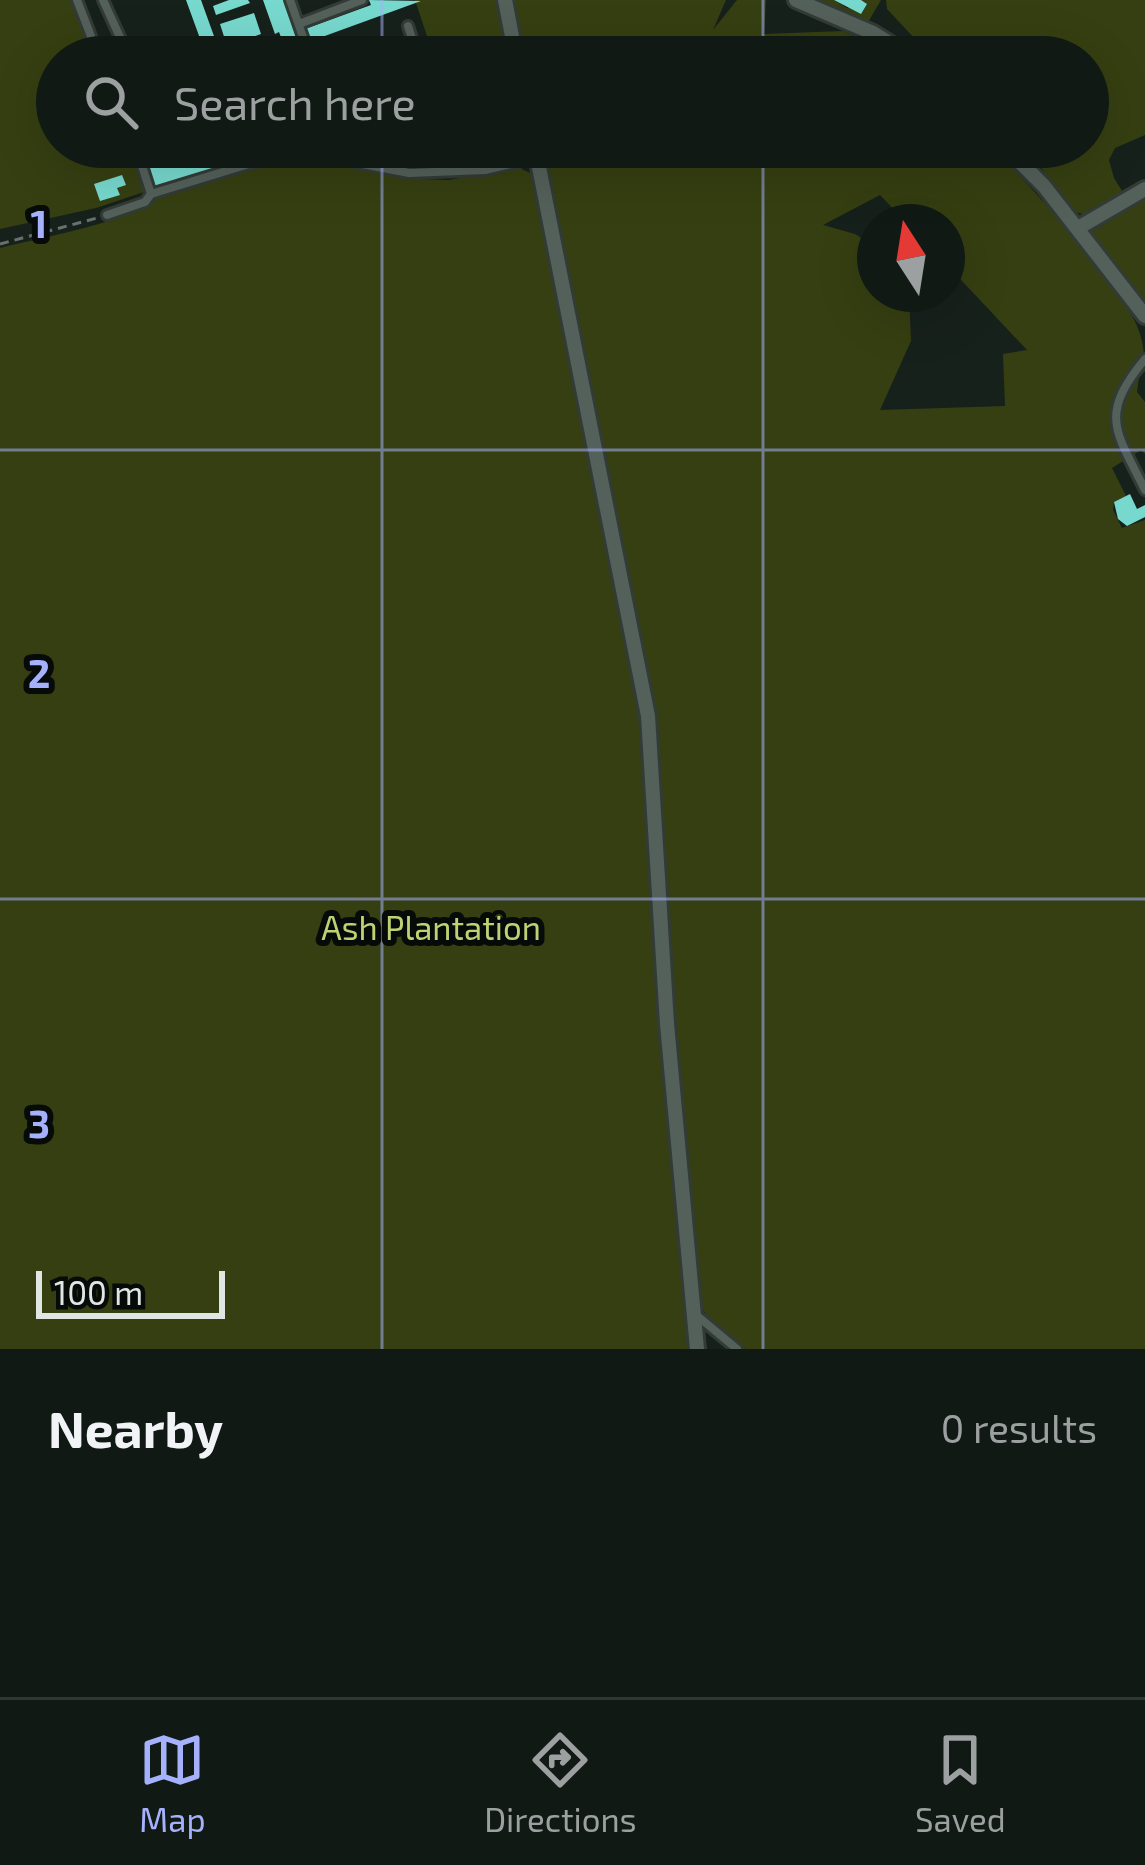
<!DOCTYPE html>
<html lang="en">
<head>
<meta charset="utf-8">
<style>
	body { margin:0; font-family:"Exo 2",sans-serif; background:#1a221e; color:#f1f3f6 }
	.compass { position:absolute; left:857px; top:204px; width:108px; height:108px; border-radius:50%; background:#111915; box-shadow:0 12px 48px #0002; rotate:348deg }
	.scale { position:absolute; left:36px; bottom:30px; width:189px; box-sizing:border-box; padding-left:12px; border:6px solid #dfe6e3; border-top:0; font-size:33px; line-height:42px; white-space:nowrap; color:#dfe6e3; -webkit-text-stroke:9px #060a08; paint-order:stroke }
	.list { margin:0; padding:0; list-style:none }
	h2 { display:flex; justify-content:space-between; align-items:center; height:156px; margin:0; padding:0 48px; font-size:51px }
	h2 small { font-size:39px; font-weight:400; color:#9ca0a0 }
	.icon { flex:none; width:66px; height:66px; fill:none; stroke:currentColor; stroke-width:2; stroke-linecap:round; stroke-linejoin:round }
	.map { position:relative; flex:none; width:1145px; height:1349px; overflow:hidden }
	.search { position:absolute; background:#111915; box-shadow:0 12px 48px #0002; left:36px; right:36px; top:36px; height:132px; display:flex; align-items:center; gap:30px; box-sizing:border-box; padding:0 42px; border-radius:66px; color:#9ca0a0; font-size:45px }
	.sheet { height:348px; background:#111915 }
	nav { display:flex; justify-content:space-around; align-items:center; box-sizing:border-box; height:168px; border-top:3px solid #303834; background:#111915; font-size:33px; color:#9ca0a0 }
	nav a { display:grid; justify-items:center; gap:6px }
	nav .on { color:#a5b1fc }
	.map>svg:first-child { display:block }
	.green { fill:#363f11; fill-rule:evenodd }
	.building { fill:#77d9ce }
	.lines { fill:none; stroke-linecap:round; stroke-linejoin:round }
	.lane-casing { stroke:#333b37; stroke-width:14 }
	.street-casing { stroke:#333b37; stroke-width:20 }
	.path { stroke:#68716d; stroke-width:3; stroke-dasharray:9 6; stroke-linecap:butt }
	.lane { stroke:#54605a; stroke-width:8 }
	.street { stroke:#54605a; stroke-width:14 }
	.grid { fill:none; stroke:#a5b1fc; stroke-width:3; stroke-opacity:0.55 }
	.labels { text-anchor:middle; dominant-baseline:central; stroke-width:12; stroke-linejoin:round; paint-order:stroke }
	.park-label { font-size:33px; fill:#bdd272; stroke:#060a08 }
	.grid-label { font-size:39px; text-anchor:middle; font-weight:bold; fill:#a5b1fc; stroke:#060a08; stroke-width:12; stroke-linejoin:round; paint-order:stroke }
</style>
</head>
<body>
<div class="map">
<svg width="1145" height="1349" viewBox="0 0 1145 1349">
	<rect width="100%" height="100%" fill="#17211c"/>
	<path class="green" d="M0 0H72L94 57H57V147H131L144 192 96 208 0 229Z
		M415 0H726L713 30 737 0H766L764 34 843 31 901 57H523L517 33 505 39 509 57H434Z
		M810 0H834L847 8 867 4 861 0H881L867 24Z
		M886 0H1145V135L1115 148 1109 160 1114 178 1127 199 1145 189V308L1088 233 1105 224 1107 217C1097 214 1085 216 1076 212 1051 199 1045 164 1026 147H1088V57H932L887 9Z
		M331 147 353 167 420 179 449 180 517 167 537 176 641 709 693 1349H0V248C34 239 132 222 153 199L316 148Z
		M350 147H528C497 176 390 171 353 155Z
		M541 147H994C1041 200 1095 255 1132 316 1142 332 1145 353 1145 371L1139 377 1137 392 1145 402V454L1141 450 1112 468 1126 496 1114 502 1113 510 1122 528 1145 520V1349H745L716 1329 701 1307 658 812ZM880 195 906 222H947V265L1027 350 1003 354 1005 406 880 410 911 341 909 294H875V247L855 234 823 225Z"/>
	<path class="building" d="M186 0H201L219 50 206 55Z
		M229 0H248L250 3 216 15 213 6Z
		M263 0H285L302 57H263L261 53 284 45 279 32 275 34Z
		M369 0 421 1 322 37 329 56 346 50 348 57H316L305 29 371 5Z
		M834 0H861L867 4 861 14Z
		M254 13 261 34 227 46 220 24Z
		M141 147H214L220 167 156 189Z
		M226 147H263L265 152 232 163Z
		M122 175 126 185 117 188 120 195 100 201 94 184Z
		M1130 494 1137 509 1145 505V517L1127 526 1118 519 1114 502Z"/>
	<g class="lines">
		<g class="lane-casing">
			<path id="lane" d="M77 0 99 57
				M103 0 129 57
				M290 0 310 57
				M299 24 362 0
				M408 26 418 57
				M339 147 352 162 409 173 485 170 536 158
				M151 194 304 147
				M107 215 145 202 151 194 136 147
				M1145 359C1098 416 1116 431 1145 490
				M695 1314 737 1349"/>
		</g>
		<g class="street-casing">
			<path id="street" d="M505 0 516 57
				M796 0 873 33 912 57
				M535 147 648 716 667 1024 697 1349
				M1005 147 1044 186 1145 316
				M1078 228 1145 189"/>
		</g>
		<path class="path" d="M0 244 97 218"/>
		<use href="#lane" class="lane"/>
		<use href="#street" class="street"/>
	</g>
	<path class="grid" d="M382 0V57M763 0V57M382 147V1349M763 147V1349M0 450H1145M0 899H1145"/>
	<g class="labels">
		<g class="park-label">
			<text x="431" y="927">Ash Plantation</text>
		</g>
	</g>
	<g class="grid-label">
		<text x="39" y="238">1</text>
		<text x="39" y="688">2</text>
		<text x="39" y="1138">3</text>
	</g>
</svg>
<svg class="compass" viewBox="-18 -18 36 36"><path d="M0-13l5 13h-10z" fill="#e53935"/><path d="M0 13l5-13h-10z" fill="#9ca0a0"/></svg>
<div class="scale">100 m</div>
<div class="search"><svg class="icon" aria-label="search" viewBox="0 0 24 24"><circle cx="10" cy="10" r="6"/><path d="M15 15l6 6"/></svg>Search here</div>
</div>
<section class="sheet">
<h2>Nearby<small>0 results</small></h2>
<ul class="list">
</ul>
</section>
<nav>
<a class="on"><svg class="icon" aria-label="map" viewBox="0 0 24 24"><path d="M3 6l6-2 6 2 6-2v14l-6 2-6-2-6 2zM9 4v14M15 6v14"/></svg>Map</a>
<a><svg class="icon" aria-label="directions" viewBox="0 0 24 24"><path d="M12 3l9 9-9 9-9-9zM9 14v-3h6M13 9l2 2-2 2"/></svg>Directions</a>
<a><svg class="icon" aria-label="saved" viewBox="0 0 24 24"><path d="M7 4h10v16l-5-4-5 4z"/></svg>Saved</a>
</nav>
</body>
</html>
